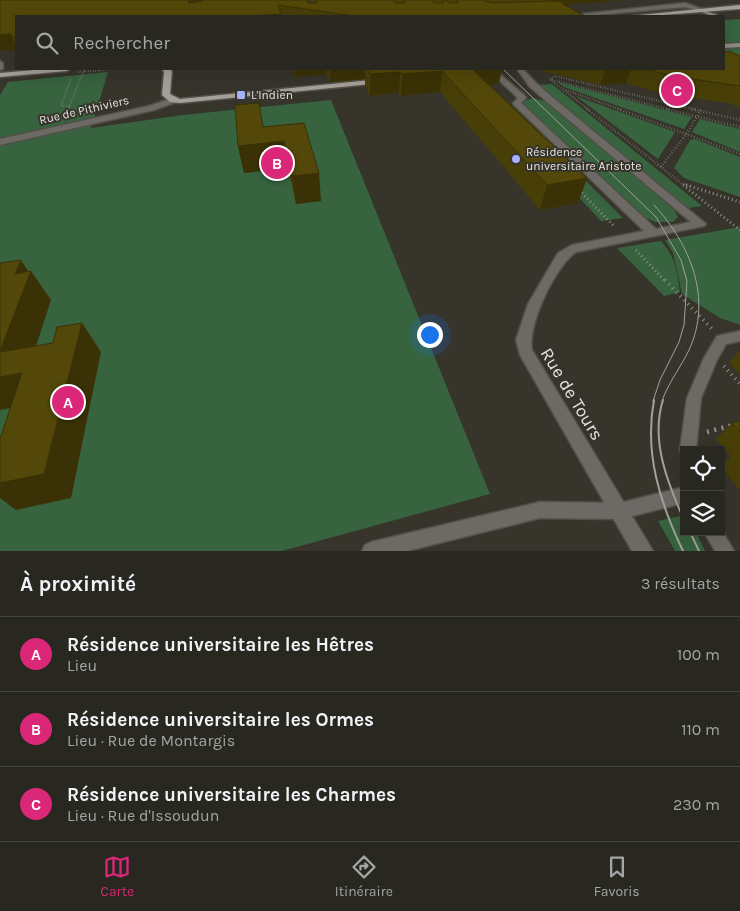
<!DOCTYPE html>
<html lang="fr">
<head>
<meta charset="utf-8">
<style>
	body { margin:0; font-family:Karla,sans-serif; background:#34332d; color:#f1f3f6 }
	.controls { position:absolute; right:15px; bottom:15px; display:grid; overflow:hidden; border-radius:0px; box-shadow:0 5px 20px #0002 }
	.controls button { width:45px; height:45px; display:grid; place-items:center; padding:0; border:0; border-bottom:1px solid #44443e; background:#282720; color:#f1f3f6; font:25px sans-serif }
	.you { position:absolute; left:429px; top:334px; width:18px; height:18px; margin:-12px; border:4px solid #fff; border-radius:50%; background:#1a73e8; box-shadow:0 0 0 8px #1a73e833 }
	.badge { display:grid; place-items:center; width:32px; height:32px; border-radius:50%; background:#db2777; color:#fff; font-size:16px; font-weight:700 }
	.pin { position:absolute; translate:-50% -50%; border:2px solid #fff; box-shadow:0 1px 5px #0006 }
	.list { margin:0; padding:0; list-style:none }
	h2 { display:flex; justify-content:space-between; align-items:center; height:65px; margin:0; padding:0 20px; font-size:21px }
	h2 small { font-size:16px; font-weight:400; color:#a5a5a5 }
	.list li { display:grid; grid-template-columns:32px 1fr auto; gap:15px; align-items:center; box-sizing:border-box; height:75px; padding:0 20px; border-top:1px solid #44443e }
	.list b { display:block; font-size:19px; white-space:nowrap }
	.list p { margin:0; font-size:16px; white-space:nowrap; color:#a5a5a5 }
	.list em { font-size:16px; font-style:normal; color:#a5a5a5 }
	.icon { flex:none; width:28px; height:28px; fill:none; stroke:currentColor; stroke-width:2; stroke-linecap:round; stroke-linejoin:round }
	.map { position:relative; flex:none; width:740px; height:551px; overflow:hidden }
	.search { position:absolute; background:#282720; box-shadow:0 5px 20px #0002; left:15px; right:15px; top:15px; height:55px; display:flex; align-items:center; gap:12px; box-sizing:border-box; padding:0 18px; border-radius:0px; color:#a5a5a5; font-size:19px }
	.sheet { height:290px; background:#282720 }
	nav { display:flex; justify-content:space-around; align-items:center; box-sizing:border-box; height:70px; border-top:1px solid #44443e; background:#282720; font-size:14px; color:#a5a5a5 }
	nav a { display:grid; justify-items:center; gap:2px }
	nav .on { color:#db2777 }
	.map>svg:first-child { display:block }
	.green { fill:#37633e }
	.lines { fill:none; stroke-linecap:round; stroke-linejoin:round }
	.lane-casing { stroke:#525048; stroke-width:3 }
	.street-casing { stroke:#525048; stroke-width:3 }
	.secondary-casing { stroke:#525048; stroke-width:3 }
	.primary-casing { stroke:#525048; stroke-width:3 }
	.path-far4 { stroke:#908f88; stroke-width:2; stroke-dasharray:0.5 2; stroke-linecap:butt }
	.path-far3 { stroke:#908f88; stroke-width:2.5; stroke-dasharray:0.5 2.5; stroke-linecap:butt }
	.path-far2 { stroke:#908f88; stroke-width:3; stroke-dasharray:1 3; stroke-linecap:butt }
	.path-far1 { stroke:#908f88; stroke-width:4; stroke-dasharray:1 4.5; stroke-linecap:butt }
	.path { stroke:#908f88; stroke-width:4.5; stroke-dasharray:2 5.5; stroke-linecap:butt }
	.lane { fill:#6d6a66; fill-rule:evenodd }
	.street { fill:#6d6a66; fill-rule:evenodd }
	.secondary { fill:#8c8982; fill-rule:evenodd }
	.primary { fill:#a4a097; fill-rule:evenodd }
	.tram-far1 { stroke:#a2a19a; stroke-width:1 }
	.tram { stroke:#a2a19a; stroke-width:2 }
	.path-bridge { stroke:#908f88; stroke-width:2; stroke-dasharray:0.5 2; stroke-linecap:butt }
	.wall { fill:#473e08 }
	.shaded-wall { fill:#3a3206 }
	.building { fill:#534809; stroke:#3a3206 }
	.poi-dot { fill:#a6b1fc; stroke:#36342b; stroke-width:2 }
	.labels { text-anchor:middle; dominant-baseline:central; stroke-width:4; stroke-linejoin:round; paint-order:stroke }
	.far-poi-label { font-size:12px; fill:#e6e5e0; stroke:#36342b; text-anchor:start }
	.far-street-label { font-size:12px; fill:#e6e5e0; stroke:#36342b }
	.near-street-label { font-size:18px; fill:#e6e5e0; stroke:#36342b }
</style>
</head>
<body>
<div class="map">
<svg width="740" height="551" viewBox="0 0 740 551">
	<rect width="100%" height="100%" fill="#36342b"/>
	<path class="green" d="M740 19V61L724 52V20Z
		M108 72 91 128 183 115 331 100 490 494 282 551H0V95L8 82Z
		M557 82 692 117 684 129 564 87Z
		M552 84 702 206 682 209 537 85Z
		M495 90 623 218 601 221 479 91Z
		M576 96 675 132 658 159Z
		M533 98 548 102 674 210 678 217 673 222H655L641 216 524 105V101Z
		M700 119 740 129V152L692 132Z
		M695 139 740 157V197L684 178 674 168 690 140Z
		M740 227V325L720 318 682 294 673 253 665 240Z
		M661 241C675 256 677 271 680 292L664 296 617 248Z
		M684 515V532H696L705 551H675L658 521Z"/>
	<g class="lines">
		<g class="lane-casing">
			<path id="lane" d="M740 331V341L726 344 717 360 701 398 696 450H684L683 455 680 450 687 398 704 358 717 336Z
				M684 487V503L620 519 540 518 407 551H362L365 545 371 542 540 502 620 503Z
				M721 529 734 551H715L704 532H721Z"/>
		</g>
		<g class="street-casing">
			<path id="street" d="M685 3 705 10 702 12 685 7 585 16 582 14Z
				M0 61 3 63V69L0 70Z
				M488 69H494L525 96 526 98 521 103 656 229 691 222 546 101 529 86 517 69H523L535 82 552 97 706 224 704 226 576 252C555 266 527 326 532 350L653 551H632L520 355 516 340 528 304 558 253 572 245 644 231 514 105 513 103 518 98 489 71Z
				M173 98H176V102L154 110 0 145V139L149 106Z"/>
		</g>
		<g class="secondary-casing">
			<path id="secondary" d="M700 9 717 15 712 16 700 11Z
				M740 43V47L724 48V44Z"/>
		</g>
		<g class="primary-casing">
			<path id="primary" d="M740 5V9L650 16H630Z
				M46 69H70L67 71 0 77V73Z
				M162 69H169L172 71 170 94 180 99 381 79 385 81 381 83 180 103 170 102 162 95 164 72Z"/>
		</g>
		<path class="path-far4" d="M78 72 115 69
			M550 79 555 76 697 110
			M551 80 589 110
			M552 80 671 110
			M566 90 622 110
			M69 107 61 105 71 79
			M68 110 77 87"/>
		<path class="path-far3" d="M587 109 685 186
			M618 109 740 154
			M666 109 740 127
			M692 109 740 120
			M66 114 68 109
			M661 167 687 133 701 110
			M684 184 690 186"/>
		<path class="path-far2" d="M683 185 740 230
			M686 185 740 202
			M579 190 615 227
			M636 250 666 282"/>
		<path class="path-far1" d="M665 280 713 330
			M724 366 740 384"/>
		<path class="path" d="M707 432 740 423"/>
		<use href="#lane" class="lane"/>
		<use href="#street" class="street"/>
		<use href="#secondary" class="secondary"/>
		<use href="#primary" class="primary"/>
		<path class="tram-far1" d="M503 69 656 217 681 260 687 281 684 325 679 342 660 380 653 401
			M654 205C690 244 713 298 689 350 681 367 668 383 662 401"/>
		<path class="tram" d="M654 400C644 453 660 503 683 551
			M663 400C650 440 668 484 684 520
			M690 532 699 551"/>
		<path class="path-bridge" d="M77 87 85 69"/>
	</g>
	<path class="wall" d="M0 0H200V1L312 3 310 0H622L568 4 567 7 585 16H16V50L0 51Z
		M740 56V107L733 106 734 104 664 94 626 83 600 85 534 69H724Z
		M292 69H502L499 83 489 84 587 178 578 203 540 210 440 92 401 96 399 93 370 96 365 86V79L330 82 327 74 295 77Z
		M304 123 321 201 296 204 288 168 244 173 238 146 263 127Z
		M740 350V375L729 363Z
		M740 421V491L721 467V466L731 457 716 439 732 423Z"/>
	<path class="shaded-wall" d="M189 0H200L197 11 188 3Z
		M550 0H622L568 4 565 16 548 5Z
		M281 14V16H252Z
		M10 34 16 46V50L0 51V35Z
		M294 69H326L327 74 295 77Z
		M330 69H365V79L330 82Z
		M367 69H467L442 71 440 92 401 96 402 74 400 72 399 93 370 96V74Z
		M469 69H502L499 83 467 87Z
		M606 69H631L626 83 600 85Z
		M284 141 288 168 244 173 238 146Z
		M319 173 321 201 296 204 292 176Z
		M587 178 578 203 540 210 547 185Z
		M21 260 30 274 31 271 51 300 26 377 47 401 0 410V352L15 274Z
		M82 323 101 352 71 498 16 510 0 498V483Z"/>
	<path class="building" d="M0 0H189L188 3 202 1V0H307L308 3H317V0H393L395 3H403L405 2 403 0H431L435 3H442L444 2 442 0H445L449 3H457L459 2 456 0H482L484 1 493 3 554 1 568 3 563 4 585 16H354L278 5 281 14 252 16H16V39L10 34 0 35Z
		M729 51 740 56V86L672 76 644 69H724V52Z
		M367 69H472L587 178 547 185 442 71 402 74 400 72 370 74Z
		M259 103 263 127 304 123 319 173 292 176 284 141 238 146 235 105Z
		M21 260 15 274 31 271 0 351V263Z
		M82 323 44 474 0 483V439L22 373 0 377V352L53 343 57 327Z
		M740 421V432L732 423Z"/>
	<g class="poi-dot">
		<rect x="236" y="90" width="10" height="10" rx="2.5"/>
		<circle cx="516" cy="159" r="5"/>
	</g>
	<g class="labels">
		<g class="far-poi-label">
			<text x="251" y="95">L'Indien</text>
			<text x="526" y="152">Résidence<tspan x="526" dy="14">universitaire Aristote</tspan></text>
		</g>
		<g class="far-street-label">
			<text transform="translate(84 110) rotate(-13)">Rue de Pithiviers</text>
		</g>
		<g class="near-street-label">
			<text transform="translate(572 394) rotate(59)">Rue de Tours</text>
		</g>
	</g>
</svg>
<div class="controls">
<button><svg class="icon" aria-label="locate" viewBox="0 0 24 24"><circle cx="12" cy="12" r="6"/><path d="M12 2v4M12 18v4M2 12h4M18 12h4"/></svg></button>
<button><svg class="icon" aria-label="layers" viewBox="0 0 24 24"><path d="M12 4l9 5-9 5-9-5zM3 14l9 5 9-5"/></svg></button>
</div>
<div class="you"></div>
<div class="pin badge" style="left:68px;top:402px">A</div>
<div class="pin badge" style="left:277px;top:163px">B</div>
<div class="pin badge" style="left:677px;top:90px">C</div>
<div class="search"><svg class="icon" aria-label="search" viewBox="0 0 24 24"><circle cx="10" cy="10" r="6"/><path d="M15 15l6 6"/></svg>Rechercher</div>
</div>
<section class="sheet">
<h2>À proximité<small>3 résultats</small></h2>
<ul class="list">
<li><span class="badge">A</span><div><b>Résidence universitaire les Hêtres</b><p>Lieu</p></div><em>100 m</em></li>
<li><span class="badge">B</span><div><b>Résidence universitaire les Ormes</b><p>Lieu · Rue de Montargis</p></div><em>110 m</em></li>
<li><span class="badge">C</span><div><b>Résidence universitaire les Charmes</b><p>Lieu · Rue d'Issoudun</p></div><em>230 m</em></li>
</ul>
</section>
<nav>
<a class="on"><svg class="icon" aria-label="map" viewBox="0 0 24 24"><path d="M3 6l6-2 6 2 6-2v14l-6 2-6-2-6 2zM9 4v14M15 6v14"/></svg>Carte</a>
<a><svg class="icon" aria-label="directions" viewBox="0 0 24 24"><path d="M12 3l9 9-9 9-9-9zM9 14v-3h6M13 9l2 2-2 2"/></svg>Itinéraire</a>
<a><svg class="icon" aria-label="saved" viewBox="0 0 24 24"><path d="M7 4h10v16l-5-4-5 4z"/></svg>Favoris</a>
</nav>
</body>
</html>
